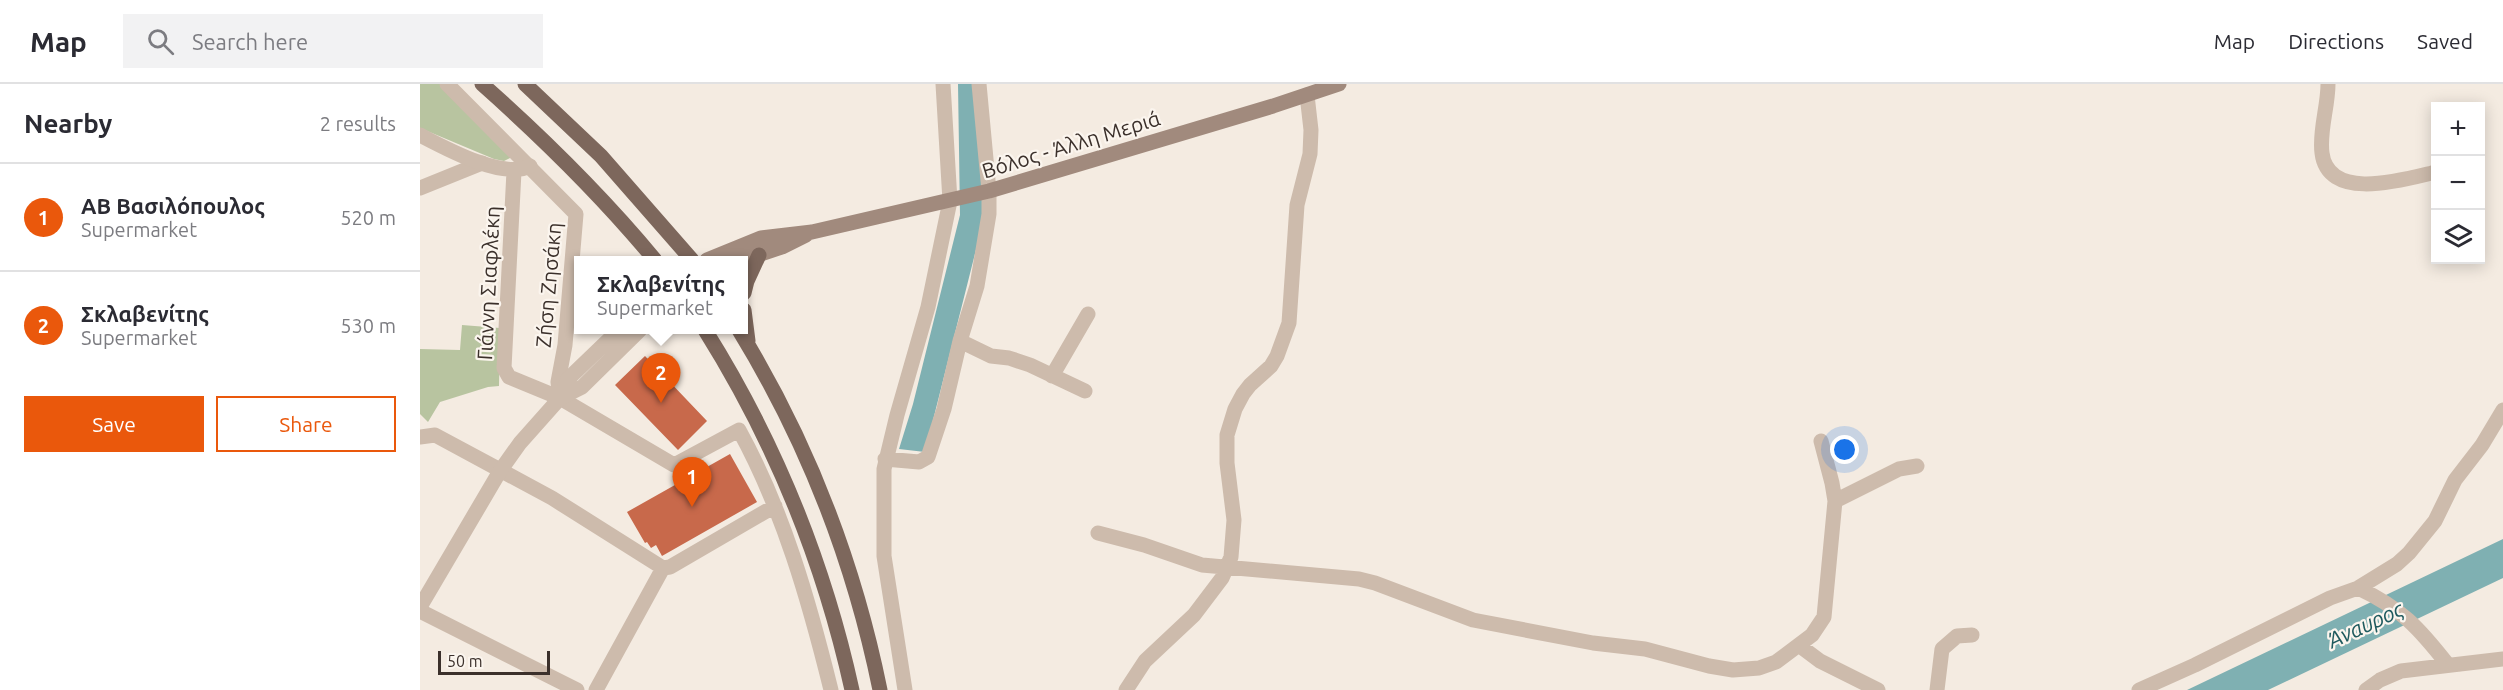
<!DOCTYPE html>
<html lang="en">
<head>
<meta charset="utf-8">
<style>
	body { margin:0; font-family:Ubuntu,sans-serif; background:#f2f2f3; color:#2b2b33 }
	.controls { position:absolute; right:18px; top:18px; display:grid; overflow:hidden; border-radius:0px; box-shadow:0 3px 15px #0003 }
	.controls button { width:54px; height:54px; display:grid; place-items:center; padding:0; border:0; border-bottom:2px solid #e1e1e2; background:#fff; color:#2b2b33; font:30px sans-serif }
	.scale { position:absolute; left:18px; bottom:15px; width:112px; box-sizing:border-box; padding-left:6px; border:3px solid #3b302b; border-top:0; font-size:16px; line-height:21px; white-space:nowrap; color:#3b302b; -webkit-text-stroke:4px #fbf5ee; paint-order:stroke }
	.you { position:absolute; left:1425px; top:366px; width:21px; height:21px; margin:-15px; border:4px solid #fff; border-radius:50%; background:#1a73e8; box-shadow:0 0 0 9px #1a73e833 }
	.badge { display:grid; place-items:center; width:39px; height:39px; border-radius:50%; background:#ea580c; color:#fff; font-size:20px; font-weight:700 }
	.pin { position:absolute; translate:-50% -50px; filter:drop-shadow(0 2px 3px #0008) }
	.pin::after { content:''; position:absolute; top:32px; width:21px; height:18px; background:inherit; clip-path:polygon(0 0,100% 0,50% 100%) }
	.popup { position:absolute; left:154px; top:172px; width:174px; height:78px; box-sizing:border-box; display:grid; place-content:center; border-radius:0px; background:#fff; filter:drop-shadow(0 2px 4px #0005); font-size:20px; white-space:nowrap; color:#7c7c81 }
	.popup b { font-size:22px; color:#2b2b33 }
	.popup::after { content:''; position:absolute; left:50%; top:100%; margin-left:-12px; border:12px solid transparent; border-top-color:#fff }
	.list { margin:0; padding:0; list-style:none }
	h2 { display:flex; justify-content:space-between; align-items:center; height:78px; margin:0; padding:0 24px; font-size:26px }
	h2 small { font-size:20px; font-weight:400; color:#7c7c81 }
	.list li { display:grid; grid-template-columns:39px 1fr auto; gap:18px; align-items:center; box-sizing:border-box; height:108px; padding:0 24px; border-top:2px solid #e1e1e2 }
	.list b { display:block; font-size:22px; white-space:nowrap }
	.list p { margin:0; font-size:20px; white-space:nowrap; color:#7c7c81 }
	.list em { font-size:20px; font-style:normal; color:#7c7c81 }
	.actions { display:flex; gap:12px; padding:18px 24px }
	.actions a { flex:1; padding:14px 0; border:2px solid #ea580c; border-radius:0px; text-align:center; font-size:21px; color:#ea580c }
	.actions .main { background:#ea580c; color:#fff }
	.icon { flex:none; width:33px; height:33px; fill:none; stroke:currentColor; stroke-width:2; stroke-linecap:round; stroke-linejoin:round }
	.map { position:relative; flex:none; width:2083px; height:606px; overflow:hidden }
	header { display:flex; align-items:center; gap:36px; box-sizing:border-box; height:84px; padding:0 30px; background:#fff; border-bottom:2px solid #e1e1e2 }
	header strong { font-size:28px }
	nav { display:flex; gap:33px; margin-inline-start:auto; font-size:21px }
	.search { width:420px; height:54px; background:#f2f2f3; display:flex; align-items:center; gap:15px; box-sizing:border-box; padding:0 21px; border-radius:0px; color:#7c7c81; font-size:22px }
	main { display:flex }
	aside { flex:1; background:#fff }
	.map>svg:first-child { display:block }
	.green { fill:#b8c4a0 }
	.water { fill:#7fb0b2 }
	.building { fill:#c8694b }
	.lines { fill:none; stroke-linecap:round; stroke-linejoin:round }
	.minor { stroke:#cdbbac; stroke-width:15 }
	.tertiary { stroke:#cdbbac; stroke-width:15 }
	.secondary { stroke:#a18a7d; stroke-width:15 }
	.primary { stroke:#7d675c; stroke-width:15 }
	.labels { text-anchor:middle; dominant-baseline:central; stroke-width:4.5; stroke-linejoin:round; paint-order:stroke }
	.street-label { font-size:21px; fill:#3b302b; stroke:#fbf5ee }
	.water-label { font-size:22px; font-style:italic; fill:#1f5a5e; stroke:#fbf5ee }
</style>
</head>
<body>
<header>
<strong>Map</strong>
<div class="search"><svg class="icon" aria-label="search" viewBox="0 0 24 24"><circle cx="10" cy="10" r="6"/><path d="M15 15l6 6"/></svg>Search here</div>
<nav><a>Map</a><a>Directions</a><a>Saved</a></nav>
</header>
<main>
<aside>
<h2>Nearby<small>2 results</small></h2>
<ul class="list">
<li><span class="badge">1</span><div><b>ΑΒ Βασιλόπουλος</b><p>Supermarket</p></div><em>520 m</em></li>
<li><span class="badge">2</span><div><b>Σκλαβενίτης</b><p>Supermarket</p></div><em>530 m</em></li>
</ul>
<div class="actions"><a class="main">Save</a><a>Share</a></div>
</aside>
<div class="map">
<svg width="2083" height="606" viewBox="0 0 2083 606">
	<rect width="100%" height="100%" fill="#f4ebe1"/>
	<path class="green" d="M0 0H20L92 73 84 77 74 75 0 44Z
		M42 241 80 244 79 302 68 303 20 318 8 338 0 330V265L40 266Z"/>
	<path class="water" d="M538 0H556L565 130 505 368 479 365 493 320 540 131Z
		M2083 455V494L1848 606H1767Z"/>
	<path class="building" d="M225 272 287 337 258 366 195 301Z
		M310 370 337 418 242 472 236 461 231 464 227 458 225 459 207 428Z"/>
	<g class="lines">
		<path class="minor" d="M27 0 156 130 145 261 138 298 140 314 254 381 319 346C363 426 389 517 411 606
			M1908 0C1908 23 1899 47 1902 69 1908 119 1986 95 2016 88
			M0 104 62 79
			M540 257 571 272 589 274 610 281 665 307
			M632 292 668 230
			M0 353 15 351 132 414 243 484 250 483 355 422
			M465 375 499 378 508 373 524 325 540 257 557 202 569 130V107L559 0
			M1415 417 1479 385 1497 382
			M678 449 724 461 782 481 939 495 955 499 1053 536 1173 559 1225 565 1289 582 1313 586 1339 584 1356 578 1392 551 1404 533 1415 417 1412 399 1401 357
			M1938 504C1981 524 1999 544 2028 581
			M0 527 157 606
			M1380 562 1400 577 1458 606
			M176 606 243 484
			M485 606 464 472V385L477 331 508 223 530 117 523 0
			M706 606 725 577 774 531 802 494 811 473 814 436 807 379V351L815 325 823 310 830 301 851 282 857 272 869 239 877 121 890 70 891 46 887 11
			M1517 606 1522 565 1537 552 1552 551
			M1719 606 1775 581 1910 514 1938 504 1977 480 1989 469 2015 437 2035 396 2062 361 2083 326
			M1946 606 1960 596 1981 587 2083 575"/>
		<path class="tertiary" d="M0 51C25 64 83 96 110 82
			M94 87 84 284 89 293 140 314
			M140 314 148 295 199 246
			M0 523 80 387 100 359 140 314 162 303 220 246"/>
		<path class="secondary" d="M287 176 341 154 392 148 569 107 853 22 919 0
			M323 176 362 163 386 151"/>
		<path class="primary" d="M62 0C124 55 182 112 235 176
			M105 0 181 72 272 176
			M324 209 327 197 339 171
			M324 226 328 257
			M285 246C354 356 404 479 432 606
			M319 246C387 357 434 478 460 606"/>
	</g>
	<g class="labels">
		<g class="street-label">
			<text transform="translate(651 60) rotate(-17)">Βόλος - Άλλη Μεριά</text>
			<text transform="translate(68 199) rotate(-87)">Γιάννη Σιαφλέκη</text>
			<text transform="translate(128 201) rotate(-85)">Ζήση Ζησάκη</text>
		</g>
		<g class="water-label">
			<text transform="translate(1945 540) rotate(-25)">Άναυρος</text>
		</g>
	</g>
</svg>
<div class="controls">
<button>+</button>
<button>−</button>
<button><svg class="icon" aria-label="layers" viewBox="0 0 24 24"><path d="M12 4l9 5-9 5-9-5zM3 14l9 5 9-5"/></svg></button>
</div>
<div class="scale">50 m</div>
<div class="you"></div>
<div class="pin badge" style="left:272px;top:423px">1</div>
<div class="pin badge" style="left:241px;top:319px">2</div>
<div class="popup"><b>Σκλαβενίτης</b>Supermarket</div>
</div>
</main>
</body>
</html>
